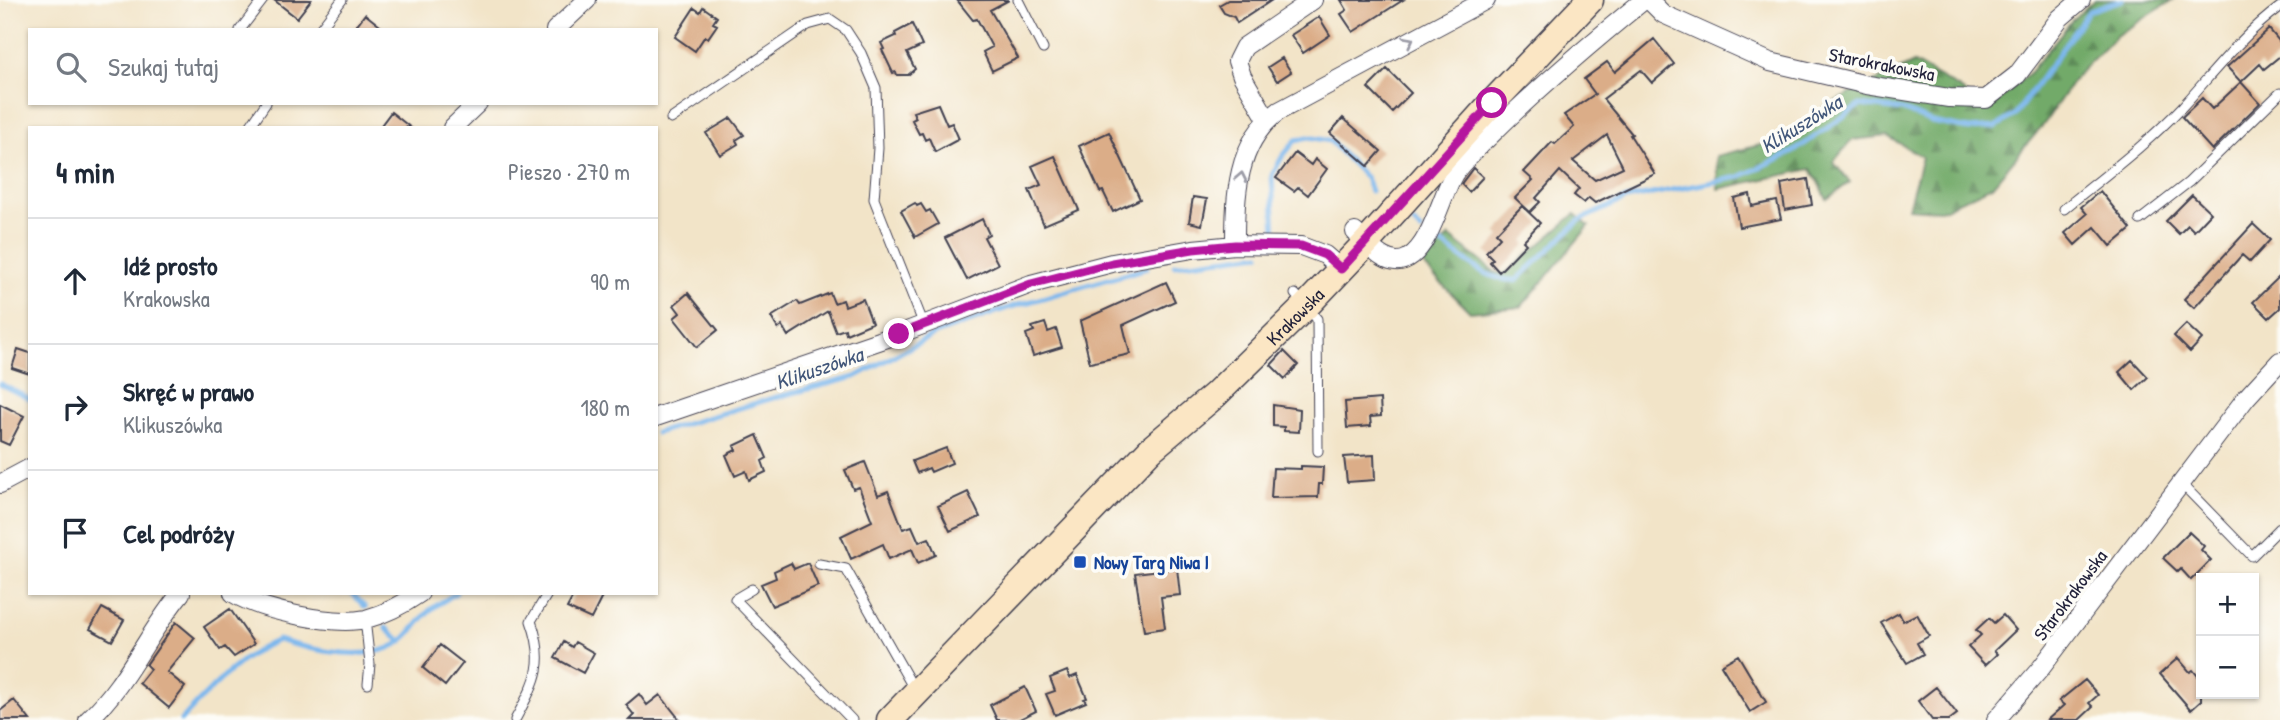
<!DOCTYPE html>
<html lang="pl">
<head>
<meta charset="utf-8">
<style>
	body { margin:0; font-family:"Patrick Hand",sans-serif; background:#f2f2f3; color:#1f2937 }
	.controls { position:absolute; right:21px; bottom:21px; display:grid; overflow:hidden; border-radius:0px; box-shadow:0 2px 5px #0004 }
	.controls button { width:63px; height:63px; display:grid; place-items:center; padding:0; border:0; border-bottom:2px solid #e0e1e3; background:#fff; color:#1f2937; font:35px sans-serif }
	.stop { position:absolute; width:21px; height:21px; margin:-16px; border:5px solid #b5179e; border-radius:50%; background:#fff }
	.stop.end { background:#b5179e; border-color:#fff; box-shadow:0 2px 7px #0008 }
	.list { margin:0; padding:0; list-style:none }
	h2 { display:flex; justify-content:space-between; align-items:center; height:91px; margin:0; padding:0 28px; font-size:30px }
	h2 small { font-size:23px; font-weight:400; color:#747a83 }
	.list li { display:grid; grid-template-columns:46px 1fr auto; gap:21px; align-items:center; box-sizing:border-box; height:126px; padding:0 28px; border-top:2px solid #e0e1e3 }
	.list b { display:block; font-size:26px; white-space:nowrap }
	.list p { margin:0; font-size:23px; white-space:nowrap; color:#747a83 }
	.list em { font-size:23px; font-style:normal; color:#747a83 }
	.icon { flex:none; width:38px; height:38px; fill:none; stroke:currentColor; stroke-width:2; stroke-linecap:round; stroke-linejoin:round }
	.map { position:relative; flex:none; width:2280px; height:720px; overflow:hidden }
	.search { position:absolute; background:#fff; box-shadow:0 2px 5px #0004; left:28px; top:28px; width:630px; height:77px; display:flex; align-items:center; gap:18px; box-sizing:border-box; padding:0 24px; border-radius:0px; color:#747a83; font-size:26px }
	.panel { position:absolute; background:#fff; box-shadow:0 2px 5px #0004; left:28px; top:126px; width:630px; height:469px; border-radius:0px }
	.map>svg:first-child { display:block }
	.forest { fill:url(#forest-firs); stroke:#4a6652; stroke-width:2 }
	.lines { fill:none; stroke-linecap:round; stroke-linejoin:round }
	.stream { stroke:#7bb7ed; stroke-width:5 }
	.building { fill:#dbad88; fill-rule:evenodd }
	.service-casing { stroke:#413f50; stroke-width:11 }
	.minor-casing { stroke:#413f50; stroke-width:20 }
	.secondary-casing { stroke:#413f50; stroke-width:29 }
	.service { stroke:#fff; stroke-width:9 }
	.minor { stroke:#fff; stroke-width:18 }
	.secondary { stroke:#fbe6c4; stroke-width:26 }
	.oneway { stroke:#9c9ca7 }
	.route { stroke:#b5179e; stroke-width:9 }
	.transit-dot { fill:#1a4fb4; stroke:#fdfcf7; stroke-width:2.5 }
	.labels { text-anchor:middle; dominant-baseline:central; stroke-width:7; stroke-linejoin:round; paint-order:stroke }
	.street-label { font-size:19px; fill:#22223b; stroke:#fdfcf7 }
	.transit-label { font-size:19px; font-weight:bold; fill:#164399; stroke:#fdfcf7; text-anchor:start }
	.water-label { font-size:21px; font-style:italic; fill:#415679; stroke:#fdfcf7 }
</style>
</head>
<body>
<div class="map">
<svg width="2280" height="720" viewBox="0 0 2280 720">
	<defs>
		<pattern id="forest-firs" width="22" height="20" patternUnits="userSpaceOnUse" patternTransform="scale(1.75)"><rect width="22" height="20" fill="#72aa69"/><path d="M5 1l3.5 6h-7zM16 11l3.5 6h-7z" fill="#5d8a58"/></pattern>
	</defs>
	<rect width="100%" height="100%" fill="#fdfcf7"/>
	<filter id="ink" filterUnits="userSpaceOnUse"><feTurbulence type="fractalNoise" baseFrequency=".0143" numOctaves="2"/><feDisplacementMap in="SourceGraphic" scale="14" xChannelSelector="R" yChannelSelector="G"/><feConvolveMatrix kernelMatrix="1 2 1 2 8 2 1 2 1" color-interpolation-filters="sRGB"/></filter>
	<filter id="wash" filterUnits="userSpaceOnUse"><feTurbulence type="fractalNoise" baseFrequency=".00686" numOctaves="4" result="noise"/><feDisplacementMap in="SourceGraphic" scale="28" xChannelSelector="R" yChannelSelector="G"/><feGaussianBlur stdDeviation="1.57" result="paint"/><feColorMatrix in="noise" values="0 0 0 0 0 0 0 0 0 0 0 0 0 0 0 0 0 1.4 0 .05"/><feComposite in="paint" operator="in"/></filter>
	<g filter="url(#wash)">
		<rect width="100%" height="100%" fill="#f2e4c8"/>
		<path class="forest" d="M2094 0H2173L2116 36 2077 75 2044 124 1992 186 1941 210 1908 208 1922 157 1887 136 1852 140 1833 162 1850 182 1827 199 1811 169 1718 189 1716 156 1780 140 1829 104 1914 63 1960 89 1989 110 2031 71 2072 20Z
			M1575 214 1589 226 1521 307 1470 312 1423 265 1449 236 1495 272 1505 274Z"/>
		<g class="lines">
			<path class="stream" d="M1414 224 1421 230
				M1275 236 1272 175 1282 157 1296 140 1308 137 1330 141 1366 178 1371 191
				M1436 240C1462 255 1484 282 1517 280L1580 220 1626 199 1739 177 1793 152 1860 105 1902 110 1932 122 1969 129 1995 127 2015 115 2089 11 2122 0
				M1174 265 1260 254
				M0 384 30 399
				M656 433 773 398 855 377 933 335 1011 307 1147 268
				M352 593 365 607
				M386 628 402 642
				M181 720C211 689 238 657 278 640 310 650 376 665 404 639 413 631 420 620 429 611 437 604 447 599 456 593"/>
		</g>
		<g id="blocks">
			<path class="building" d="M274 0H311L297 18Z
				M957 0H1009L990 10 1018 58 992 71 983 52 992 47 977 19 973 20Z
				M1228 0H1272L1237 23 1234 17 1224 13 1219 5Z
				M1341 0H1403L1353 32 1341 14 1347 10Z
				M703 7 717 17 713 23 717 25 708 38 705 36 695 51 675 37 694 8 700 12Z
				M365 14 385 30H353Z
				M1319 17 1330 35 1303 53 1291 35Z
				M912 24 922 46 907 53 915 69 908 75H897L896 72 893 73 882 50 884 49 881 43 896 36 895 33Z
				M2269 29 2280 42V56L2264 69 2260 64 2241 82 2227 67Z
				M1654 39 1674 64 1652 83 1641 70 1603 99 1632 134 1630 135 1655 174 1595 203 1589 198 1584 203 1574 195 1579 189 1560 171 1536 198 1540 202 1530 212 1515 198 1533 180 1524 172 1552 142 1555 144 1574 127 1564 115 1595 94 1584 79 1607 62 1615 72ZM1607 135 1623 167 1595 180 1573 161Z
				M1282 58 1291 72 1277 81 1268 67Z
				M1387 69 1411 93 1392 112 1368 88Z
				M2241 82 2260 103 2212 150 2182 117 2202 98 2212 109Z
				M938 104 947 125 952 123 959 139 935 152 929 138 925 140 922 133 919 134 912 120 916 118 913 112Z
				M391 112 411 128H379Z
				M731 118 744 135 736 140 738 144 720 155 706 133Z
				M1343 118 1381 151 1368 166 1330 133Z
				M1109 132 1140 199 1113 212 1103 191 1100 192 1079 146Z
				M1295 153 1311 165 1315 159 1327 169 1308 195 1298 187 1294 191 1276 178Z
				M1055 156 1079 210 1044 225 1029 190 1041 185 1032 166Z
				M1473 168 1483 177 1469 192 1461 184Z
				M1808 179 1812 205 1785 210 1781 184Z
				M2100 191 2131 229 2111 246 2095 227 2075 245 2065 233 2087 214 2081 207Z
				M1750 194 1752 206 1777 201 1781 219 1739 227 1734 198Z
				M2192 195 2211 213 2194 231 2188 225 2179 234 2166 221Z
				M1193 197 1207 199 1202 225 1189 222Z
				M915 203 917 206 921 204 926 212 930 210 938 224 915 237 901 211Z
				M1522 206 1540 223 1523 241 1526 244 1499 272 1490 262 1493 259 1486 252 1500 237 1496 233Z
				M982 219 989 234 984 237 998 264 967 280 945 238Z
				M2253 224 2270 240 2250 262 2242 255 2194 308 2184 299Z
				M2280 276V308L2269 318 2253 302Z
				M1166 282 1175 301 1123 325 1130 354 1090 363 1080 321Z
				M688 293 718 330 697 347 674 318 680 313 674 305Z
				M830 293 834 303 843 300 845 306 863 299 872 323 846 334 845 329 836 332 828 311 788 336 782 326 778 329 771 317 797 301 800 305Z
				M1045 323 1048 332 1056 329 1062 347 1033 356 1026 334 1034 331 1032 327Z
				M2186 324 2202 339 2190 352 2174 336Z
				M18 349 30 353V374L12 368Z
				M1284 351 1298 365 1285 379 1271 365Z
				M2132 360 2148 377 2134 390 2119 372Z
				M1380 399 1381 416 1370 417 1371 426 1347 428 1345 402Z
				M0 404 24 416 9 445 0 441Z
				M1273 405 1300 409 1299 432 1284 431V427L1273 426Z
				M757 435 767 458 762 461 766 472 749 480 746 471 735 476 726 455 736 450 734 446Z
				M946 448 952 463 931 472 929 468 917 473 912 461Z
				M1374 455 1375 480 1347 482 1344 457Z
				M865 462 878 495 888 491 903 529 912 526 919 542 929 538 936 555 918 563 912 549 889 559 883 544 851 559 841 536 872 521 859 487 853 489 845 470Z
				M1301 466 1323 467 1322 484H1319L1318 497 1271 498 1273 468 1301 469Z
				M968 492 980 517 950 531 938 506Z
				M2189 532 2204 546 2201 550 2211 560 2191 580 2181 569 2178 572 2163 558Z
				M791 563 794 569 808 563 818 586 772 606 761 584 776 578 774 571Z
				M1177 568 1180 595 1161 597 1165 628 1144 631 1135 573Z
				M575 593H604L591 619 567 608Z
				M102 608 124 620 112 641 90 629Z
				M230 609 254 644 234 657 225 647 220 650 204 627Z
				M1899 613 1903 621 1917 614 1929 636 1917 643 1923 654 1907 663 1881 623Z
				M2003 615 2016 630 1994 651 1997 654 1985 665 1968 647 1981 635 1976 630 1989 618 1994 623Z
				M176 622 195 638 167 672 185 687 169 708 139 683 150 669 146 665Z
				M564 642 572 647 575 642 594 653 583 673 555 658Z
				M440 645 463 663 445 686 423 668Z
				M1738 655 1766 702 1750 712 1721 665Z
				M2178 658 2190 672 2193 670 2201 680V701L2191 710 2160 674Z
				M1067 671 1070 678 1077 675 1087 698 1084 699 1086 702 1055 715 1046 694 1055 691 1050 678Z
				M2085 680 2098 695 2089 703 2093 707 2079 720H2047L2064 705 2059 701Z
				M1025 687 1036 711 1018 720H997L990 705Z
				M1936 687 1957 714 1949 720H1932L1918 701Z
				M639 694 647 705 660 695 680 720H629L634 715 626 705Z
				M14 700 30 720H0V711Z"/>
		</g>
	</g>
	<g filter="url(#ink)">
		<use href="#blocks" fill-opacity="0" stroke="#413f50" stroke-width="2"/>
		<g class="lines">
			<g class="service-casing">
				<path id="service" d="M1018 0 1043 49
					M240 30 263 0
					M319 30 342 0
					M671 119 808 25 830 19 846 30 861 53 876 88 878 148 874 199 924 325
					M249 128 266 103
					M2064 209C2104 176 2146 145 2182 107 2214 72 2242 35 2280 7
					M2140 220 2189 182 2280 93
					M1295 294 1317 319 1318 451
					M2181 483 2252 556 2280 528
					M819 564 846 569 914 689
					M752 589 735 599 852 720
					M365 619 370 664 368 684
					M515 720C535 682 547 665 531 621L548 593"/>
			</g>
			<g class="minor-casing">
				<path id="minor" d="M1649 0 1663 14 1770 62 1867 85 1949 98 1986 99 2017 75 2060 18 2081 0
					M555 30 587 0
					M1267 119 1242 76 1237 61 1244 47 1313 0
					M452 128 478 103
					M1355 232C1368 244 1388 270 1408 258 1431 245 1441 196 1454 174 1463 160 1479 147 1491 135 1539 87 1591 43 1644 0
					M1235 245C1235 196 1236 142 1279 111L1486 0
					M656 417 899 334 1031 284 1112 263 1193 249 1235 245 1301 246 1325 255 1341 269
					M0 484 30 468
					M233 593C262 611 333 626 366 619 385 614 404 604 420 593
					M88 720C127 684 147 634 181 593
					M1996 720 2041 668 2246 398 2280 361"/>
			</g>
			<g class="secondary-casing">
				<g id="secondary">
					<path id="s1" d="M890 720 1151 449 1215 395 1306 306 1366 243 1492 103 1590 0"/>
				</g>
			</g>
			<use href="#service" class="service"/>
			<use href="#minor" class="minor"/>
			<use href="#secondary" class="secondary"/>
		</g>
		<defs><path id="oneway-chevron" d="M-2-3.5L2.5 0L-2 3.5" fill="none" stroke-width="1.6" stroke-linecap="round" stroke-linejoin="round" transform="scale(1.75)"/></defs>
		<g class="oneway">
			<use href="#oneway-chevron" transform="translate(1409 41) rotate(-28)"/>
			<use href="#oneway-chevron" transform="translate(1241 177) rotate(-79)"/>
		</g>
	</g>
	<g class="lines" filter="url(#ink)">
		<path class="route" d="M899 334 1031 284 1112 263 1193 249 1235 245 1301 246 1325 255 1341 269 1492 103"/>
	</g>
	<rect class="transit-dot" x="1073" y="555" width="14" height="14" rx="3.5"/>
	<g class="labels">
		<g class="street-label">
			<text transform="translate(1882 64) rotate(11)">Starokrakowska</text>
			<text stroke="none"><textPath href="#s1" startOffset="572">Krakowska</textPath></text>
			<text transform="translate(2070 595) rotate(-53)">Starokrakowska</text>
		</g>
		<g class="transit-label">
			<text x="1094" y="562">Nowy Targ Niwa I</text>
		</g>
		<g class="water-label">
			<text transform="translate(1801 124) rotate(-32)">Klikuszówka</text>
			<text transform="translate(819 368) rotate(-19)">Klikuszówka</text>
		</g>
	</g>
</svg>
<div class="controls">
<button>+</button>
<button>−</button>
</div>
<div class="stop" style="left:1492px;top:103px"></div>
<div class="stop end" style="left:899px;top:334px"></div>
<div class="search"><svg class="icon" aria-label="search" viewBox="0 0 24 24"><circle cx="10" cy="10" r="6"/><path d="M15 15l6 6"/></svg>Szukaj tutaj</div>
<section class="panel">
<h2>4 min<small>Pieszo · 270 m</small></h2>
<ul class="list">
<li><svg class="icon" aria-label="ahead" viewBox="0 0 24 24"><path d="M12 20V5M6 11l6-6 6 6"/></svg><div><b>Idź prosto</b><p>Krakowska</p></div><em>90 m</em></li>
<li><svg class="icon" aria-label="right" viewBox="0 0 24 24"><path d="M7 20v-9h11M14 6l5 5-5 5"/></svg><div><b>Skręć w prawo</b><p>Klikuszówka</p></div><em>180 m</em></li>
<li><svg class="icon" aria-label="arrive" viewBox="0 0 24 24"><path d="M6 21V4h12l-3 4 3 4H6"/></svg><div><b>Cel podróży</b></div></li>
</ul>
</section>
</div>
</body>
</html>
